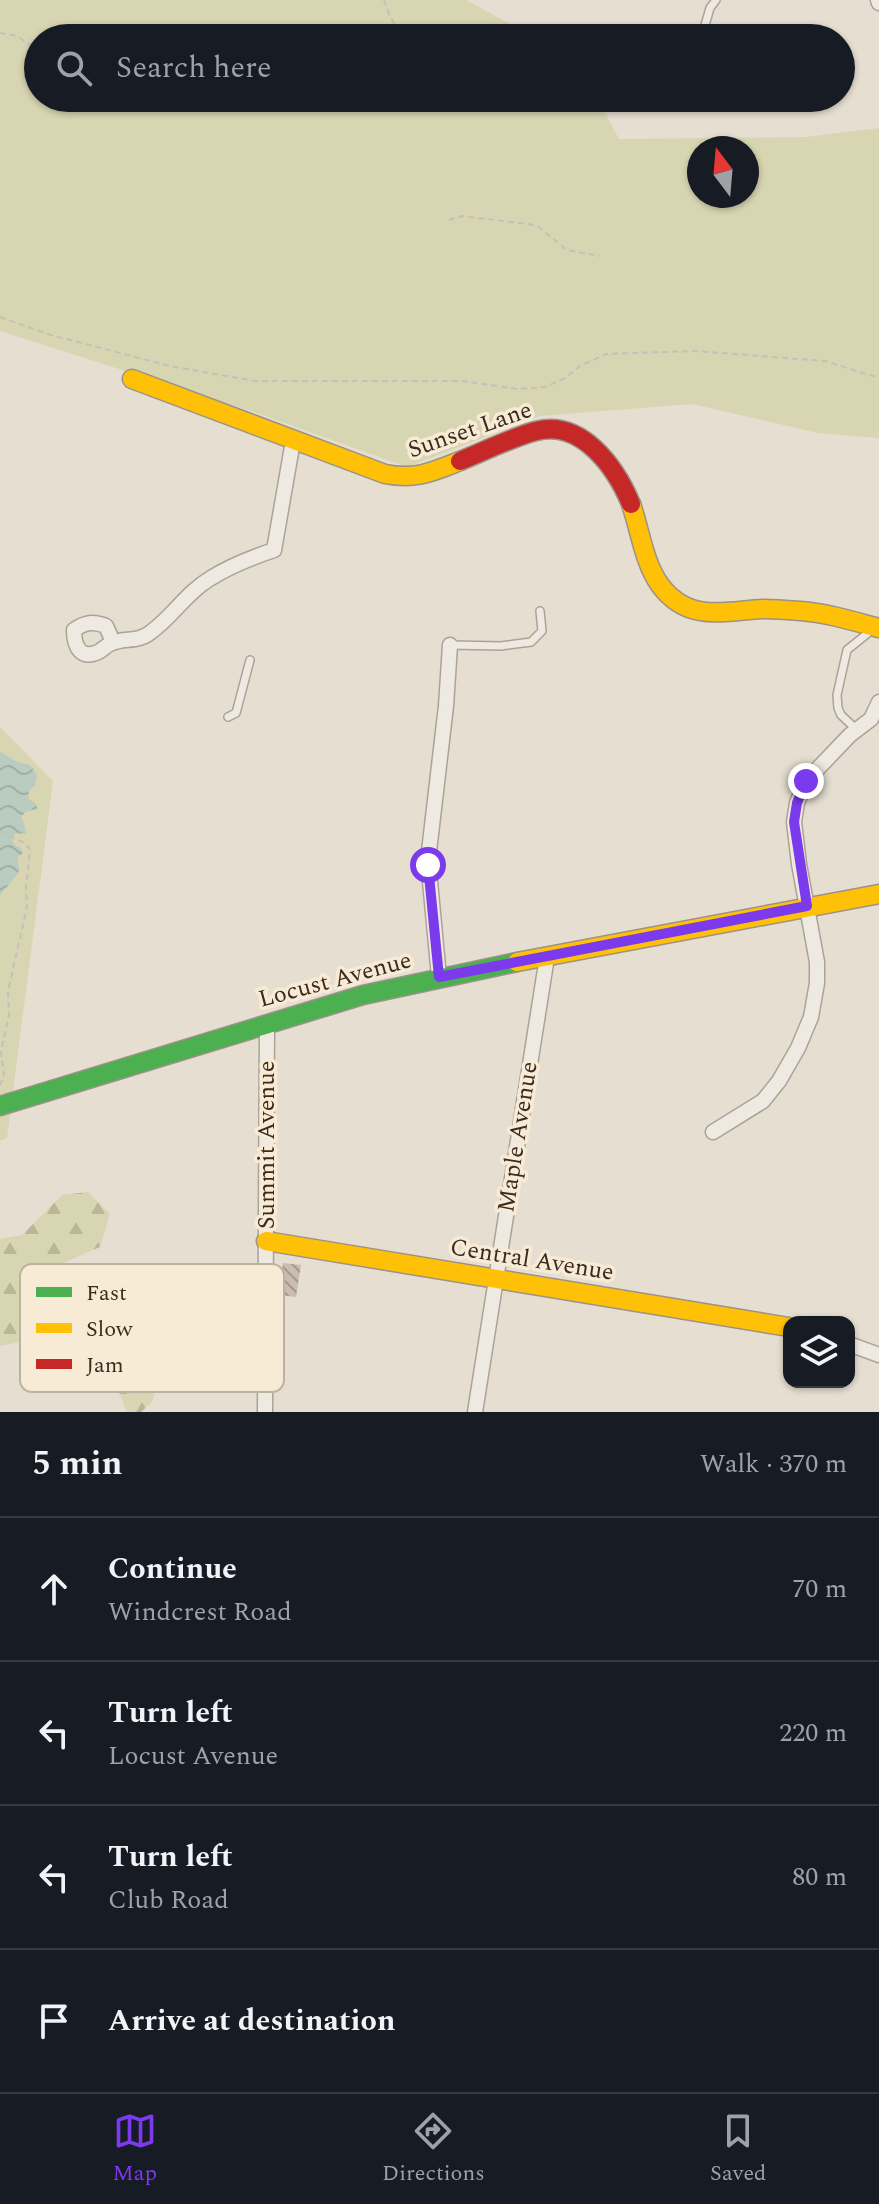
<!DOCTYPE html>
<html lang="en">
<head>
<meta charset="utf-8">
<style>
	body { margin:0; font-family:Spectral,serif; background:#20242c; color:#f1f3f6 }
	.controls { position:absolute; right:24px; bottom:24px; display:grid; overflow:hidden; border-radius:16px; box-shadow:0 2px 6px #0004 }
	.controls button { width:72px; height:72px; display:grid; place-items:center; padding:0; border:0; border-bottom:2px solid #363941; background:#171b24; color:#f1f3f6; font:40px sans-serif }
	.compass { position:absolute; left:687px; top:136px; width:72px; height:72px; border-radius:50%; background:#171b24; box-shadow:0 2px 6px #0004; rotate:344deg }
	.stop { position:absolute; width:24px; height:24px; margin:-18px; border:6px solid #7c3aed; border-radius:50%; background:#fff }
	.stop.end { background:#7c3aed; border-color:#fff; box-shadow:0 2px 8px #0008 }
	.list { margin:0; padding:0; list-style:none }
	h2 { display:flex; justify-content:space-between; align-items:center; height:104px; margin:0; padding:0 32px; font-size:34px }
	h2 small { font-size:26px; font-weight:400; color:#9ea1a6 }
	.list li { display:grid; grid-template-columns:52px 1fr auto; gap:24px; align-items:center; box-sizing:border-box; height:144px; padding:0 32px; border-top:2px solid #363941 }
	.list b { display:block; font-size:30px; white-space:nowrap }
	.list p { margin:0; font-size:26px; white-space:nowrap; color:#9ea1a6 }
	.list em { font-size:26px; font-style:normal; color:#9ea1a6 }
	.icon { flex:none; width:44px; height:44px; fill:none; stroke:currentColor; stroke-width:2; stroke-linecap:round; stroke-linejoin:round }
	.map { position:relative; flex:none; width:879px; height:1412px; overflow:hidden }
	.search { position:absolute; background:#171b24; box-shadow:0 2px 6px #0004; left:24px; right:24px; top:24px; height:88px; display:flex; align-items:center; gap:20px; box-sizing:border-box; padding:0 28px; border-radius:44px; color:#9ea1a6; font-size:30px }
	.sheet { height:680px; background:#171b24 }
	nav { display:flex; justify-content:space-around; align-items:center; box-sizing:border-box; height:112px; border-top:2px solid #363941; background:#171b24; font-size:22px; color:#9ea1a6 }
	nav a { display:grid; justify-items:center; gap:4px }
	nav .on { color:#7c3aed }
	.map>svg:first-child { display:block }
	.green { fill:#d8d5b2; fill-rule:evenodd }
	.forest { fill:url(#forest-firs) }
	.water { fill:url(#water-waves) }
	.building { fill:url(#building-back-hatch) }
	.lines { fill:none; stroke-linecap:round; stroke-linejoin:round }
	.lane-casing { stroke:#aca398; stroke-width:10 }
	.street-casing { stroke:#aca398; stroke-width:17 }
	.fast-casing { stroke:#9b9288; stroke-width:21 }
	.slow-casing { stroke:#9b9288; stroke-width:21 }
	.jam-casing { stroke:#9b9288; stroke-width:21 }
	.path { stroke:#c7c0b8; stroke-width:2; stroke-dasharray:6 4; stroke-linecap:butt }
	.lane { stroke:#eee9e1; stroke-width:7 }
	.street { stroke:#eee9e1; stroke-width:14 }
	.fast { stroke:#4caf50; stroke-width:18 }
	.slow { stroke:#ffc107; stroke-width:18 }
	.jam { stroke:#c62828; stroke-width:18 }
	.route { stroke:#7c3aed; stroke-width:10 }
	.labels { text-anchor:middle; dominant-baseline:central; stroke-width:7; stroke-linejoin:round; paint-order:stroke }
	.street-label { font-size:24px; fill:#3b2b1f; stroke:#f7ebd6 }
	.key { fill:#f7ebd6; stroke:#bfb19f; stroke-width:2 }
	.key-label { font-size:22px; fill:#3b2b1f }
</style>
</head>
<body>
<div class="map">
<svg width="879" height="1412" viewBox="0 0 879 1412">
	<defs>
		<pattern id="forest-firs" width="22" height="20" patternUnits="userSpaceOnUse" patternTransform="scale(2)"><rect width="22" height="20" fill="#d8d5b2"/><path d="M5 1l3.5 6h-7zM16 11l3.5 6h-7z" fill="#bab799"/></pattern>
		<pattern id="water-waves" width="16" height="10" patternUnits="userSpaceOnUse" patternTransform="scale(2)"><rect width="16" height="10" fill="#bacbc0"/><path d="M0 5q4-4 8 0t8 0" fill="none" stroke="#a1aea5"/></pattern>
		<pattern id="building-back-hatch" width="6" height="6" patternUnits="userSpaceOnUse" patternTransform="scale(2)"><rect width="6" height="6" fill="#cabcb0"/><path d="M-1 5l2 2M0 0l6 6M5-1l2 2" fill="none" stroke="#a5998f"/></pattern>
	</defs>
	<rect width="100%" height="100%" fill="#e6ded0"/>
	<path class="green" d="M0 0H466L536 38H38V98H597L619 139 806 137 879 128V438L818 433 692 404 540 416 407 467 251 411 0 331ZM699 148H747V196H699Z
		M0 727 53 781 7 1138 0 1141Z"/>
	<path class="forest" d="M88 1192 110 1214 100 1247 63 1263 42 1282 22 1305 23 1323 88 1336 147 1322 179 1335 199 1352 186 1370 160 1380 152 1402 141 1412H127L113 1378 96 1365 60 1350 19 1342 0 1346V1239L22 1235 62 1195Z"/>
	<path class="water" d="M0 752 18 762 30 765 37 775 35 786 29 790 28 799 35 803 38 809C30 810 24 811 21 818L24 823 26 833 15 834 12 840 15 845 21 848 23 853 18 857C17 861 19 865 19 870 19 874 4 890 0 895Z"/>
	<path class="building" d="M283 1263 301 1265 296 1297 279 1295Z"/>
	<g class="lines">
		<g class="lane-casing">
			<path id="lane" d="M703 32 710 8 716 0
				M450 645 501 646 531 642 542 631 540 611
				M228 717 236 713 250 660
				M857 730 841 715 838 708 837 695 847 650 873 629"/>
		</g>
		<g class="street-casing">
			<path id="street" d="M878 0 879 3
				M113 642 106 626C94 621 85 622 74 630 74 647 81 661 100 651 103 649 106 646 110 644 123 637 138 643 151 632 173 616 187 592 211 578 230 566 253 557 274 550L293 441
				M439 977 428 860 446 706 450 645
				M713 1132 763 1101 779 1081 798 1048 811 1017 817 983V962L799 864 794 822 797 803 806 781 850 735 871 719 879 702
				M849 1344 879 1355
				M265 1412 267 1023
				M475 1412 547 957"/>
		</g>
		<g class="fast-casing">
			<path id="fast" d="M0 1106 363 995 517 962"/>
		</g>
		<g class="slow-casing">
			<path id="slow" d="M132 379 385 474C416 480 432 472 460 461
				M631 504C640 530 644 563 660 585 688 623 724 611 763 609 775 609 788 610 800 611 827 613 853 621 879 628
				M517 962 879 894
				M266 1241 789 1327"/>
		</g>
		<g class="jam-casing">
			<path id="jam" d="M460 461C485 451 510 438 536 431 582 419 616 468 631 504"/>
		</g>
		<path class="path" d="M384 0 390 17 404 38
			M0 33 17 36 38 50
			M449 220 462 216 529 224 539 227 567 250 600 256
			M0 317 51 335 170 366 255 381H463L517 389 545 387 565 378 580 366 606 354 695 351 825 361 879 378
			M0 832 25 843 30 850 26 888 27 907 8 991 9 1015 1 1051 4 1077 0 1085"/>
		<use href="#lane" class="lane"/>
		<use href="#street" class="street"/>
		<use href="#fast" class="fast"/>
		<use href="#slow" class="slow"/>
		<use href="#jam" class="jam"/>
	</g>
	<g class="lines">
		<path class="route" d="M428 865 439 977 807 906 794 822 797 803 806 781"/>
	</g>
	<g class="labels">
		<g class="street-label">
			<text transform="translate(470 430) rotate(-19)">Sunset Lane</text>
			<text transform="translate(335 980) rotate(-15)">Locust Avenue</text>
			<text transform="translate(518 1137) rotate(-81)">Maple Avenue</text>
			<text transform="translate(267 1145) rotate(-90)">Summit Avenue</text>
			<text transform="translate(532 1260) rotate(9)">Central Avenue</text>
		</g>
	</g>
	<rect x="20" y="1264" width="264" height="128" rx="12" class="key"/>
	<rect x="36" y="1287" width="36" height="10" fill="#4caf50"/>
	<rect x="36" y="1323" width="36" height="10" fill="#ffc107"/>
	<rect x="36" y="1359" width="36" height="10" fill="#c62828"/>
	<g class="key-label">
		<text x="86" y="1300">Fast</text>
		<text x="86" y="1336">Slow</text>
		<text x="86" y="1372">Jam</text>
	</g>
</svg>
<div class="controls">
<button><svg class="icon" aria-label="layers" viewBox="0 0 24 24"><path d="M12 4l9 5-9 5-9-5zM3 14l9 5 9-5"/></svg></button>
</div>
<svg class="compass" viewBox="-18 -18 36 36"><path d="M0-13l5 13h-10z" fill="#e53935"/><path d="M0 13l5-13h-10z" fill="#9ea1a6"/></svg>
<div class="stop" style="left:428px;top:865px"></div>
<div class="stop end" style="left:806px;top:781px"></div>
<div class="search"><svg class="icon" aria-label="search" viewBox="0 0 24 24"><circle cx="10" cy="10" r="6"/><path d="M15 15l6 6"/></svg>Search here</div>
</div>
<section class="sheet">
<h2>5 min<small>Walk · 370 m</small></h2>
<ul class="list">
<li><svg class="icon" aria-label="ahead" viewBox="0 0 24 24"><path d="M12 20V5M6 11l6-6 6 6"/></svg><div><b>Continue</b><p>Windcrest Road</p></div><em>70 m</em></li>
<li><svg class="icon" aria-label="left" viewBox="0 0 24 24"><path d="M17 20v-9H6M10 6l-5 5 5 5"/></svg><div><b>Turn left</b><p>Locust Avenue</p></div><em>220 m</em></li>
<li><svg class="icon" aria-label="left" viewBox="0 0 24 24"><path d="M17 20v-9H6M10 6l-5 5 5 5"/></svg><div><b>Turn left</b><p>Club Road</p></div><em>80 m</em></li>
<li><svg class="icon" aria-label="arrive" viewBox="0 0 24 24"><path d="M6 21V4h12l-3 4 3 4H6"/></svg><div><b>Arrive at destination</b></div></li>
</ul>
</section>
<nav>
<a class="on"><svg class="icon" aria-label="map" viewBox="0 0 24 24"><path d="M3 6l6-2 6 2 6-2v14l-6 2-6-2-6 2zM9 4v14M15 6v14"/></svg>Map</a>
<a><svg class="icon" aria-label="directions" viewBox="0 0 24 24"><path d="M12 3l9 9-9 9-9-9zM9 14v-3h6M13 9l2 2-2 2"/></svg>Directions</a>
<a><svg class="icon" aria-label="saved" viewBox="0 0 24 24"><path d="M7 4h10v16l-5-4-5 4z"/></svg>Saved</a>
</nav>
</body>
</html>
